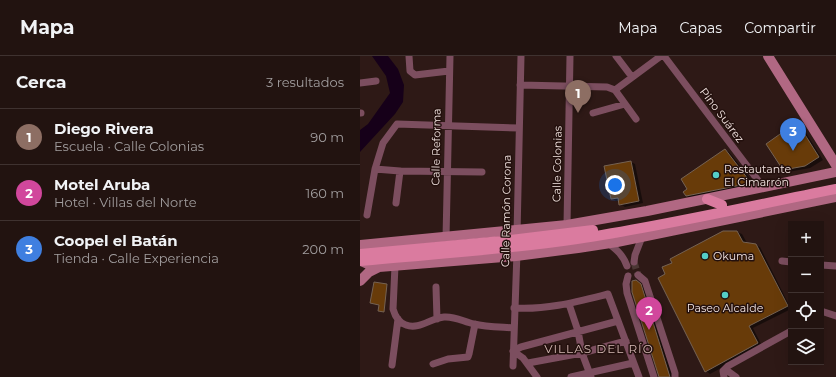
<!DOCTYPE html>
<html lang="es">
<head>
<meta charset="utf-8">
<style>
	body { margin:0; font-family:Montserrat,sans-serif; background:#2e201e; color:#f1f3f6 }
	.controls { position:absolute; right:12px; bottom:12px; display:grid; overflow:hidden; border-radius:0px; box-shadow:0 4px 16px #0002 }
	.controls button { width:36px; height:36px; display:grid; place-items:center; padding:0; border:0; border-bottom:1px solid #3f3230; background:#221310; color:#f1f3f6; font:20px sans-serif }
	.you { position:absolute; left:255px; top:129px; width:14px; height:14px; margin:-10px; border:3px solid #fff; border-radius:50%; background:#1a73e8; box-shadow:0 0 0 6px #1a73e833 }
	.badge { display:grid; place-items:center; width:26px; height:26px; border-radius:50%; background:#1a73e8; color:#fff; font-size:13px; font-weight:700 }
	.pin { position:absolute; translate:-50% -33px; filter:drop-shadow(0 1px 2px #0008) }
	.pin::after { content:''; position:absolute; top:21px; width:14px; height:12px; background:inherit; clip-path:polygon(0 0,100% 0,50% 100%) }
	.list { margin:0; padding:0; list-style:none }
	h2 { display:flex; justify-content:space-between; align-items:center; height:52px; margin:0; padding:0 16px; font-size:17px }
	h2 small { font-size:13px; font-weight:400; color:#a29e9f }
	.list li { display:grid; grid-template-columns:26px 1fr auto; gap:12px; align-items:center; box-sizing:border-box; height:56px; padding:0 16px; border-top:1px solid #3f3230 }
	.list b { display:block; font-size:15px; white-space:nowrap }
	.list p { margin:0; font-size:13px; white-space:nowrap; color:#a29e9f }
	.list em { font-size:13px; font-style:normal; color:#a29e9f }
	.icon { flex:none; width:22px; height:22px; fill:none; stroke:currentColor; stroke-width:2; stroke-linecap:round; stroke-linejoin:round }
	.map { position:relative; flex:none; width:476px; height:321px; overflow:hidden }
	header { display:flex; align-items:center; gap:24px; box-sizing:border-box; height:56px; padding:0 20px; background:#221310; border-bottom:1px solid #3f3230 }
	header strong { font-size:19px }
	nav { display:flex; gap:22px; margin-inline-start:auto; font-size:14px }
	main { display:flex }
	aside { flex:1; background:#221310 }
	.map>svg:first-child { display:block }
	.water { fill:#160019 }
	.shadow { fill:#0007 }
	.building { fill:#683b09; stroke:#756253 }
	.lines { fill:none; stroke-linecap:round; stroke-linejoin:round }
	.street-tunnel { stroke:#4c3734; stroke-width:7; stroke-dasharray:7 3.5; stroke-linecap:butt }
	.street { stroke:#7c4e5f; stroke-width:7 }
	.secondary { stroke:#b16883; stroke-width:10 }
	.primary { stroke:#da7b9f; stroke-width:10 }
	.poi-dot { fill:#54cdc8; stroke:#23100d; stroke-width:1.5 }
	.labels { text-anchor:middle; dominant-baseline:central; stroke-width:3; stroke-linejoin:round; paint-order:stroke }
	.street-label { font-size:11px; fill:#f3e4e1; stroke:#23100d }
	.poi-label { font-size:11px; fill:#f3e4e1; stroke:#23100d; text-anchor:start }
	.neighbourhood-label { font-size:12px; letter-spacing:1px; fill:#d4b8b3; stroke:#23100d }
</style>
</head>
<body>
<header>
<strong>Mapa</strong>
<nav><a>Mapa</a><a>Capas</a><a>Compartir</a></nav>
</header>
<main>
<aside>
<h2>Cerca<small>3 resultados</small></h2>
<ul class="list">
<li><span class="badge" style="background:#8d6e63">1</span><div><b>Diego Rivera</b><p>Escuela · Calle Colonias</p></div><em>90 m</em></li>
<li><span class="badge" style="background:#d1479c">2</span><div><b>Motel Aruba</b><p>Hotel · Villas del Norte</p></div><em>160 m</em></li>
<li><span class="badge" style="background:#3f7fe0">3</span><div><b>Coopel el Batán</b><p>Tienda · Calle Experiencia</p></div><em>200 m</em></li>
</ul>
</aside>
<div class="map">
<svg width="476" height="321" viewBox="0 0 476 321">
	<rect width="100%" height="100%" fill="#2e1916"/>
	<path class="water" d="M12 0H28L38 13 44 29 43 46 35 58 0 96V74L8 68 30 37 26 20Z"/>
	<path class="shadow" d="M437 67 441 69 463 104 450 112 428 116 424 114Z
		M365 94 369 96 395 129 331 142 327 140Z
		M271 106 275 108 283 147 265 151 260 148 259 144 256 145 252 142Z
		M377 176 382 178 387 187 395 189 400 191 431 253 393 272 402 290 350 318 346 315Z
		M281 228 285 231 314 321H300Z"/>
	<path class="building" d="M437 66 459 101 445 110 423 114 406 88Z
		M365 93 391 127 326 140 323 136 327 133 321 123Z
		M271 105 279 145 259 149 258 142 251 143 244 110Z
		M363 175H377L383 186 396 188 428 250 389 270 398 287 345 316 298 222 305 218 302 211 312 207 310 203Z
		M276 224 281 228 310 321H299L272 236V225Z
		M14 226 27 228 24 256 18 255 19 249 10 247Z"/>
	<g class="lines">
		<path class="street-tunnel" d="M274 206 278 219"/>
		<path class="street" d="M49 0 50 15 55 19 89 15
			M256 0 272 21
			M304 0 403 131
			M0 27 16 25
			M160 29 247 31 255 34 276 63
			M255 34 301 0
			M0 57H1
			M233 57 265 48
			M15 113 40 115 122 116
			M36 147 40 115
			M7 159 15 113 23 87 37 68 159 72
			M207 169 210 0
			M157 178 161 0
			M86 182 90 0
			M248 187C257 194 263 199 267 210
			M422 205 431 206
			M274 206 275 199 282 181
			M461 209 476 210
			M35 210 33 253C35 260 39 267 46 269 59 274 71 262 84 261 95 260 104 266 114 268 126 271 141 271 154 272
			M278 219 285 225 315 317V321
			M268 220 266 228 267 237 294 321
			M76 231 77 263
			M209 248 218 275 222 297 231 321
			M154 252C187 254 216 246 248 238L279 321
			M461 255 476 260
			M168 307 222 297 266 285
			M73 308 88 303 108 301 109 298 115 268
			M32 309 38 263
			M153 310 157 196
			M365 313 368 310 431 275
			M365 313 376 321
			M177 321 163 302 153 295 161 291 258 265
			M211 321 273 307
			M364 321 363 315 365 313"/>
		<path class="secondary" d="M408 0 476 109
			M0 189 207 169 287 155 476 116
			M1 205 10 209 19 211 156 200 218 192 257 186 476 141
			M0 225 9 216 19 211"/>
		<path class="primary" d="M347 143 362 149
			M0 198 141 185 233 174
			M0 205C72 198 145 194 217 183 304 170 390 150 476 133"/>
	</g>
	<g class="poi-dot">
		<circle cx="356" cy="119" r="4"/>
		<circle cx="345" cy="200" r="4"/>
		<circle cx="365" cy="239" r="4"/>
	</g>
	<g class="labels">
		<g class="street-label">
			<text transform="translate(362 59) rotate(53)">Pino Suárez</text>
			<text transform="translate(76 91) rotate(-89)">Calle Reforma</text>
			<text transform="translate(197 108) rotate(-89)">Calle Colonias</text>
			<text transform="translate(146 155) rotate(-89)">Calle Ramón Corona</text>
		</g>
		<g class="poi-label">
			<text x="364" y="113">Restautante<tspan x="364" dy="13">El Cimarrón</tspan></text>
			<text x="353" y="200">Okuma</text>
			<text x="365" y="252" text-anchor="middle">Paseo Alcalde</text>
		</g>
		<g class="neighbourhood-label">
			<text x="239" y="292">VILLAS DEL RÍO</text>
		</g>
	</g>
</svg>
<div class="controls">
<button>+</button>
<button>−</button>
<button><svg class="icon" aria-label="locate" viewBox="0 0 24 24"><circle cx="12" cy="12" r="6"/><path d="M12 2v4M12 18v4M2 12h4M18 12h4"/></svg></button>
<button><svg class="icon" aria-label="layers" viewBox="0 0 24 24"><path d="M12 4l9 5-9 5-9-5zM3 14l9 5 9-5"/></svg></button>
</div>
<div class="you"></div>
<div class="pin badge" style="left:218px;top:57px;background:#8d6e63">1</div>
<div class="pin badge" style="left:289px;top:274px;background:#d1479c">2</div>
<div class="pin badge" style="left:433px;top:95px;background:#3f7fe0">3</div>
</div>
</main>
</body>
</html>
